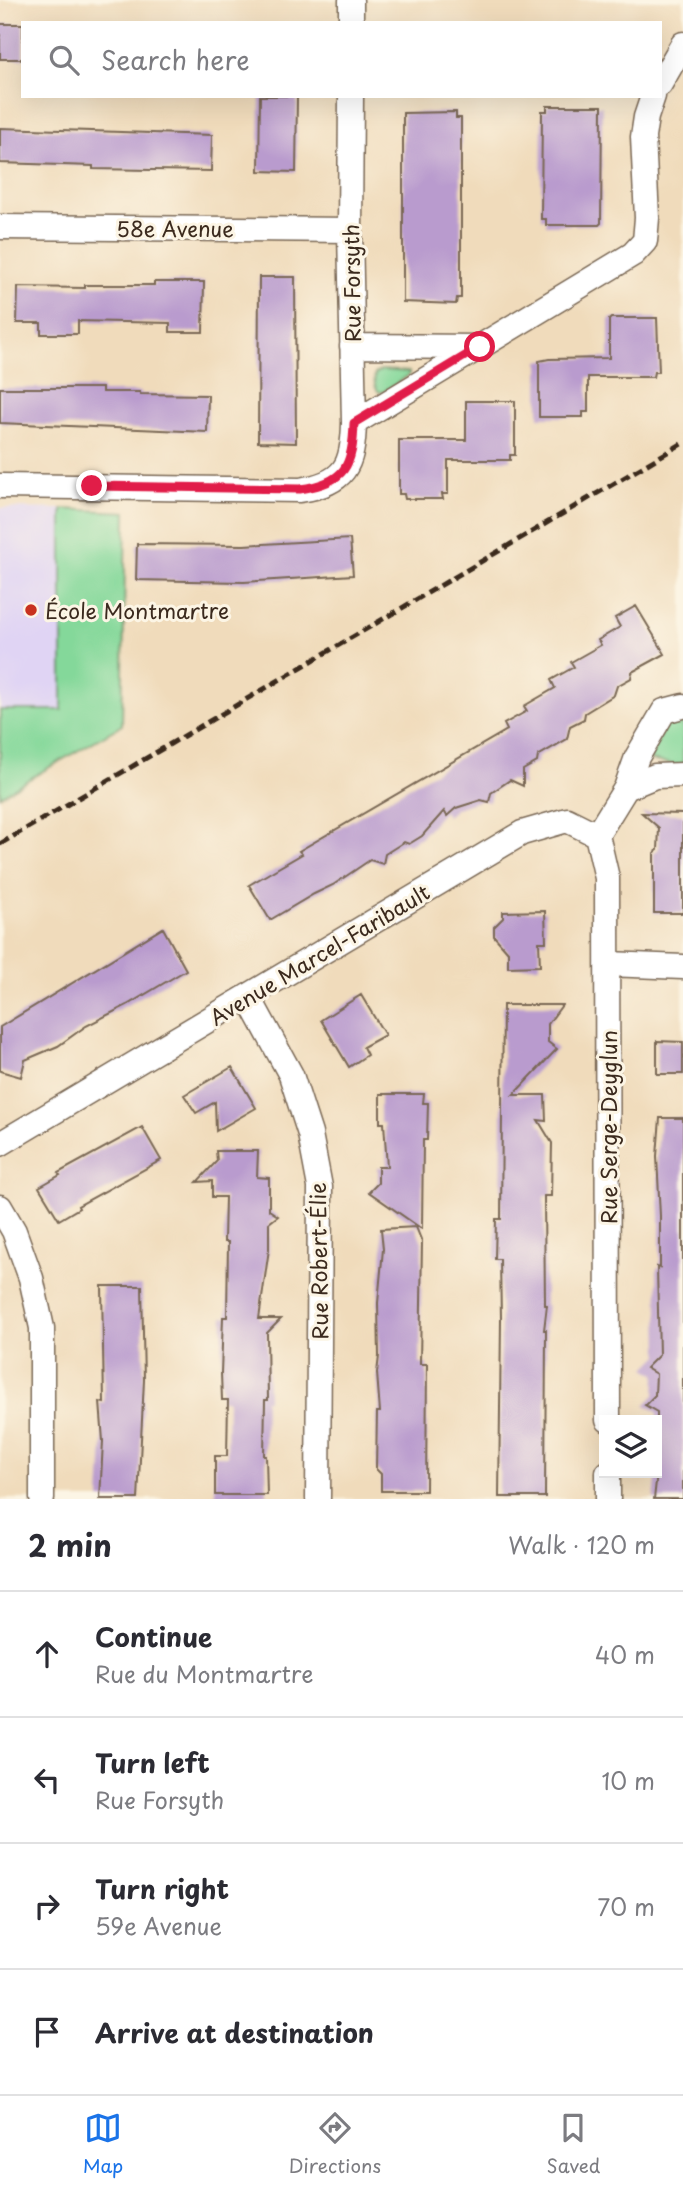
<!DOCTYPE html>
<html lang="en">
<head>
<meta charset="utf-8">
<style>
	body { margin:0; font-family:"Playpen Sans",sans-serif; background:#f2f2f3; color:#2b2b33 }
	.controls { position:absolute; right:21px; bottom:21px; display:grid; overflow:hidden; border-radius:0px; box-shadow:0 7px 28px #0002 }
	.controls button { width:63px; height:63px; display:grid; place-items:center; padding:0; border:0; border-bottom:2px solid #e1e1e2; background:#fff; color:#2b2b33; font:35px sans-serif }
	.stop { position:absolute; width:21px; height:21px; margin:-16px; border:5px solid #e11d48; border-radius:50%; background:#fff }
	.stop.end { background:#e11d48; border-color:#fff; box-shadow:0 2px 7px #0008 }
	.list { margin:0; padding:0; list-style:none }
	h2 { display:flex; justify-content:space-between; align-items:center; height:91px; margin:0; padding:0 28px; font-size:30px }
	h2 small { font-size:23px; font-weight:400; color:#7c7c81 }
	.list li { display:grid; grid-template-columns:46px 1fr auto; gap:21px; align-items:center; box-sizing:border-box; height:126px; padding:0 28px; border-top:2px solid #e1e1e2 }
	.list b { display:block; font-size:26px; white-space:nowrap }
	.list p { margin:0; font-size:23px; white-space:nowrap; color:#7c7c81 }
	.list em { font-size:23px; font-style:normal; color:#7c7c81 }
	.icon { flex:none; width:38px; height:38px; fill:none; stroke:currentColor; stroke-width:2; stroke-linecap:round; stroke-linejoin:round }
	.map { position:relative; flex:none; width:683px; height:1499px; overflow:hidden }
	.search { position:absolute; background:#fff; box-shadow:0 7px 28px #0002; left:21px; right:21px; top:21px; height:77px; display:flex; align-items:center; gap:18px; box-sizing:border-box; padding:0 24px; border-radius:0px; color:#7c7c81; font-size:26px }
	.sheet { height:595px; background:#fff }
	nav { display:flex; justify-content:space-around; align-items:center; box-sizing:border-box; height:98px; border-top:2px solid #e1e1e2; background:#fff; font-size:19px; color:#7c7c81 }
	nav a { display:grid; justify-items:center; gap:4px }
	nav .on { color:#1a73e8 }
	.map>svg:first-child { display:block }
	.built { fill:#e0d4f4 }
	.green { fill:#84d89a; stroke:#60815c; stroke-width:2 }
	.building { fill:#b99bce }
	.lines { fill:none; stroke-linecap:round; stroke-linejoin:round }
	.street-casing { stroke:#7a6855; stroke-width:27 }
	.street { stroke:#fff; stroke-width:24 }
	.rail { stroke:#3b2a1e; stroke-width:5; stroke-dasharray:10 5; stroke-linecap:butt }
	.route { stroke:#e11d48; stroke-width:9 }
	.poi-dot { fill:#c8321e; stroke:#fcf5e5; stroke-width:2.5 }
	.labels { text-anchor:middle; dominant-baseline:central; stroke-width:6; stroke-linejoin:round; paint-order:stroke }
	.street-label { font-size:21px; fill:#3b2a1e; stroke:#fcf5e5 }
	.poi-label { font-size:21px; fill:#3b2a1e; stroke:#fcf5e5; text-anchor:start }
</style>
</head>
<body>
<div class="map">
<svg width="683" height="1499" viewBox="0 0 683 1499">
	<rect width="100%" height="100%" fill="#fcf5e5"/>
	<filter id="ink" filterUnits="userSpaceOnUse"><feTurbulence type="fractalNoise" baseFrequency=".0143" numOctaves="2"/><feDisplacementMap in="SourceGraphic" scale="14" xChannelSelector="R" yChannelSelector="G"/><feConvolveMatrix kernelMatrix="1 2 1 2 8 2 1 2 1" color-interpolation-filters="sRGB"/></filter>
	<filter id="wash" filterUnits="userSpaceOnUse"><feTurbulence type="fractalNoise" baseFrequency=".00686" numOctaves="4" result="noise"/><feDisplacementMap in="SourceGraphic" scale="28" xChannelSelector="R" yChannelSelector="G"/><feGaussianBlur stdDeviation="1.57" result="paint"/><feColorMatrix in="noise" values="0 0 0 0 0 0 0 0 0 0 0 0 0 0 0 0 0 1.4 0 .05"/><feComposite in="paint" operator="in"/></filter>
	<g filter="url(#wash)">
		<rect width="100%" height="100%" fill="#f0dbbb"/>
		<path class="built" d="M0 508 62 509V711L0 710Z"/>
		<path class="green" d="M382 370 409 372V375L383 392H379C374 387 374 380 375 374Z
			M62 509 126 512 122 725 0 796V710H62Z
			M683 715V766L649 760 666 723Z"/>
		<g id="blocks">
			<path class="building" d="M0 24H23V59H0Z
				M260 96H297L296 172 259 171Z
				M547 106H602L601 223 599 225H546V219H541L542 111H547Z
				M456 112V118H461V298H457L456 304 403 302V113Z
				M0 128 212 135 211 171 93 169V166L0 163Z
				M259 277H295L296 443 258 442Z
				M154 282H204L203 332H170V323L78 321V334H41V323H17L18 287 85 288V285H154Z
				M611 318H657L659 372H654L653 377H588V412H583V417H539V361L549 359 609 358V320Z
				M0 388H102V392H140V394L208 395 207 432 0 423Z
				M466 401H515V455H510V460H448V494H442L443 499H405L404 494H399V440H466Z
				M350 539 353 575 244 582 136 580 137 544 244 545Z
				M636 606 665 654 632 672 631 678 617 686 614 695 585 713 584 719 570 726 567 739 538 756 537 762 523 770V786L510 780 491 793 489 802 481 800 456 808 447 816 444 811 422 836 409 844 404 842 385 854 383 864 370 860 333 885 314 894 270 920 249 885 302 854 299 851 507 730 504 724 527 711 524 706 555 688 551 680 574 667 571 662 601 645 598 640 620 627 615 618Z
				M642 813 683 814V913H654V853L658 850 659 828Z
				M545 911 546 942H539L540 966 508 967V952L494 936V927L503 918V912Z
				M163 928 186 970 127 1005 86 1026 58 1046 25 1060 21 1077 0 1071V1027Z
				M361 995 385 1035 363 1047 367 1055 349 1067 321 1020Z
				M503 1005H562L548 1024V1042L557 1049 513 1095H545L546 1121 538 1120 552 1143 551 1196H544L545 1305H547L544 1330H546L545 1497H499L501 1319 500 1259H495L496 1219H501Z
				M657 1041 683 1042V1074H657Z
				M232 1067 256 1108 216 1131 215 1102 196 1113 184 1095Z
				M380 1094H424L423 1103H428L427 1140H423L422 1229 369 1192 378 1183V1167H387L384 1123H380Z
				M660 1118H683V1499H654L657 1473V1412L645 1405 655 1395 656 1374 646 1368 659 1355 657 1267 660 1268V1216L657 1156Z
				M142 1127 161 1160 78 1206 79 1208 59 1220 39 1187 60 1175 58 1173Z
				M216 1151H258L257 1177 269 1178V1210L278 1216 269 1223V1249L259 1319H281L267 1333 268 1400H265L264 1456H266L267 1495H215V1456H227L228 1400H222L221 1373 223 1317H227L228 1242H224L225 1197H212V1181L197 1182 217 1161Z
				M416 1227 422 1242 420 1364H427L426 1491H381V1474L376 1469 377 1412H380L377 1373 379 1356 378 1303 383 1249 381 1229Z
				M102 1286H142L144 1380 138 1499H100L103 1441 100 1402 104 1403Z"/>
		</g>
	</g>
	<g filter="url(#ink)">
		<use href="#blocks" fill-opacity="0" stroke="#7a6855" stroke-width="2"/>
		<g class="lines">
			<g class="street-casing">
				<path id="street" d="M351 23V0
					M660 84 683 44
					M0 227 350 230
					M352 346 479 347
					M354 423 633 254 645 241 647 218 643 137 646 117 653 96
					M0 486 300 490C345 483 353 466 354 423L350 230 351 96
					M626 788 655 776 683 775
					M597 835 607 878 608 1420
					M608 964 683 967
					M248 996 291 1075 310 1134 320 1187 318 1499
					M0 1144 522 833 567 820 597 835 626 788 637 757 664 711 683 706
					M0 1207 14 1231 31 1278 42 1328V1499
					M608 1499V1473"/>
			</g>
			<use href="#street" class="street"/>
			<path class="rail" d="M0 844 683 443"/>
		</g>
	</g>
	<g class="lines" filter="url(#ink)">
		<path class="route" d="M92 486 300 489C345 483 353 466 354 423L480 347"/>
	</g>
	<circle class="poi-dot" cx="31" cy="610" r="7"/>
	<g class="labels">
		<g class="street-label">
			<text x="175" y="228">58e Avenue</text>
			<text transform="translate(351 283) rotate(-91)">Rue Forsyth</text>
			<text transform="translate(319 954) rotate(-31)">Avenue Marcel-Faribault</text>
			<text transform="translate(608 1127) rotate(-90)">Rue Serge-Deyglun</text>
			<text transform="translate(318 1261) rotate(-91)">Rue Robert-Élie</text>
		</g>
		<g class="poi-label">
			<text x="45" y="610">École Montmartre</text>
		</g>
	</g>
</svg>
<div class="controls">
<button><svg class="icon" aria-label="layers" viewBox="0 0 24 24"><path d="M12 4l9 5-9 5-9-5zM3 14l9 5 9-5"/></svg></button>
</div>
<div class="stop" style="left:480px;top:347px"></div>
<div class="stop end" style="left:92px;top:486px"></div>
<div class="search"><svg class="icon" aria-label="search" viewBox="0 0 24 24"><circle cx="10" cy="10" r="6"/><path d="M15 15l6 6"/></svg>Search here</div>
</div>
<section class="sheet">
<h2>2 min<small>Walk · 120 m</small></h2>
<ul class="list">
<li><svg class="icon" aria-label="ahead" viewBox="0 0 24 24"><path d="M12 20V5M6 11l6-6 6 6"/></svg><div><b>Continue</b><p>Rue du Montmartre</p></div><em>40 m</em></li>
<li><svg class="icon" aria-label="left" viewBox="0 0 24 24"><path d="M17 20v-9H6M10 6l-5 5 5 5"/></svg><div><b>Turn left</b><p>Rue Forsyth</p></div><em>10 m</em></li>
<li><svg class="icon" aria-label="right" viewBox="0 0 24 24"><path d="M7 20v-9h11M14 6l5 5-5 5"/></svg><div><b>Turn right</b><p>59e Avenue</p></div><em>70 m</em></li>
<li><svg class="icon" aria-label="arrive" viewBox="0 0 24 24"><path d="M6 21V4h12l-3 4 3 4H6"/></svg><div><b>Arrive at destination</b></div></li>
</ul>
</section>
<nav>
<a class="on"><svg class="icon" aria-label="map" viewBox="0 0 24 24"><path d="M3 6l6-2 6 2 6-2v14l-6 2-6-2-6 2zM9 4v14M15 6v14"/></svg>Map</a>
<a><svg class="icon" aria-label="directions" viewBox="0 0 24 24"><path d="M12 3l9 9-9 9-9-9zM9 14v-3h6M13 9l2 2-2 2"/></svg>Directions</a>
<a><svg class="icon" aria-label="saved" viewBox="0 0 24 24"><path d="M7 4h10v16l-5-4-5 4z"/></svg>Saved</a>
</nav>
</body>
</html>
